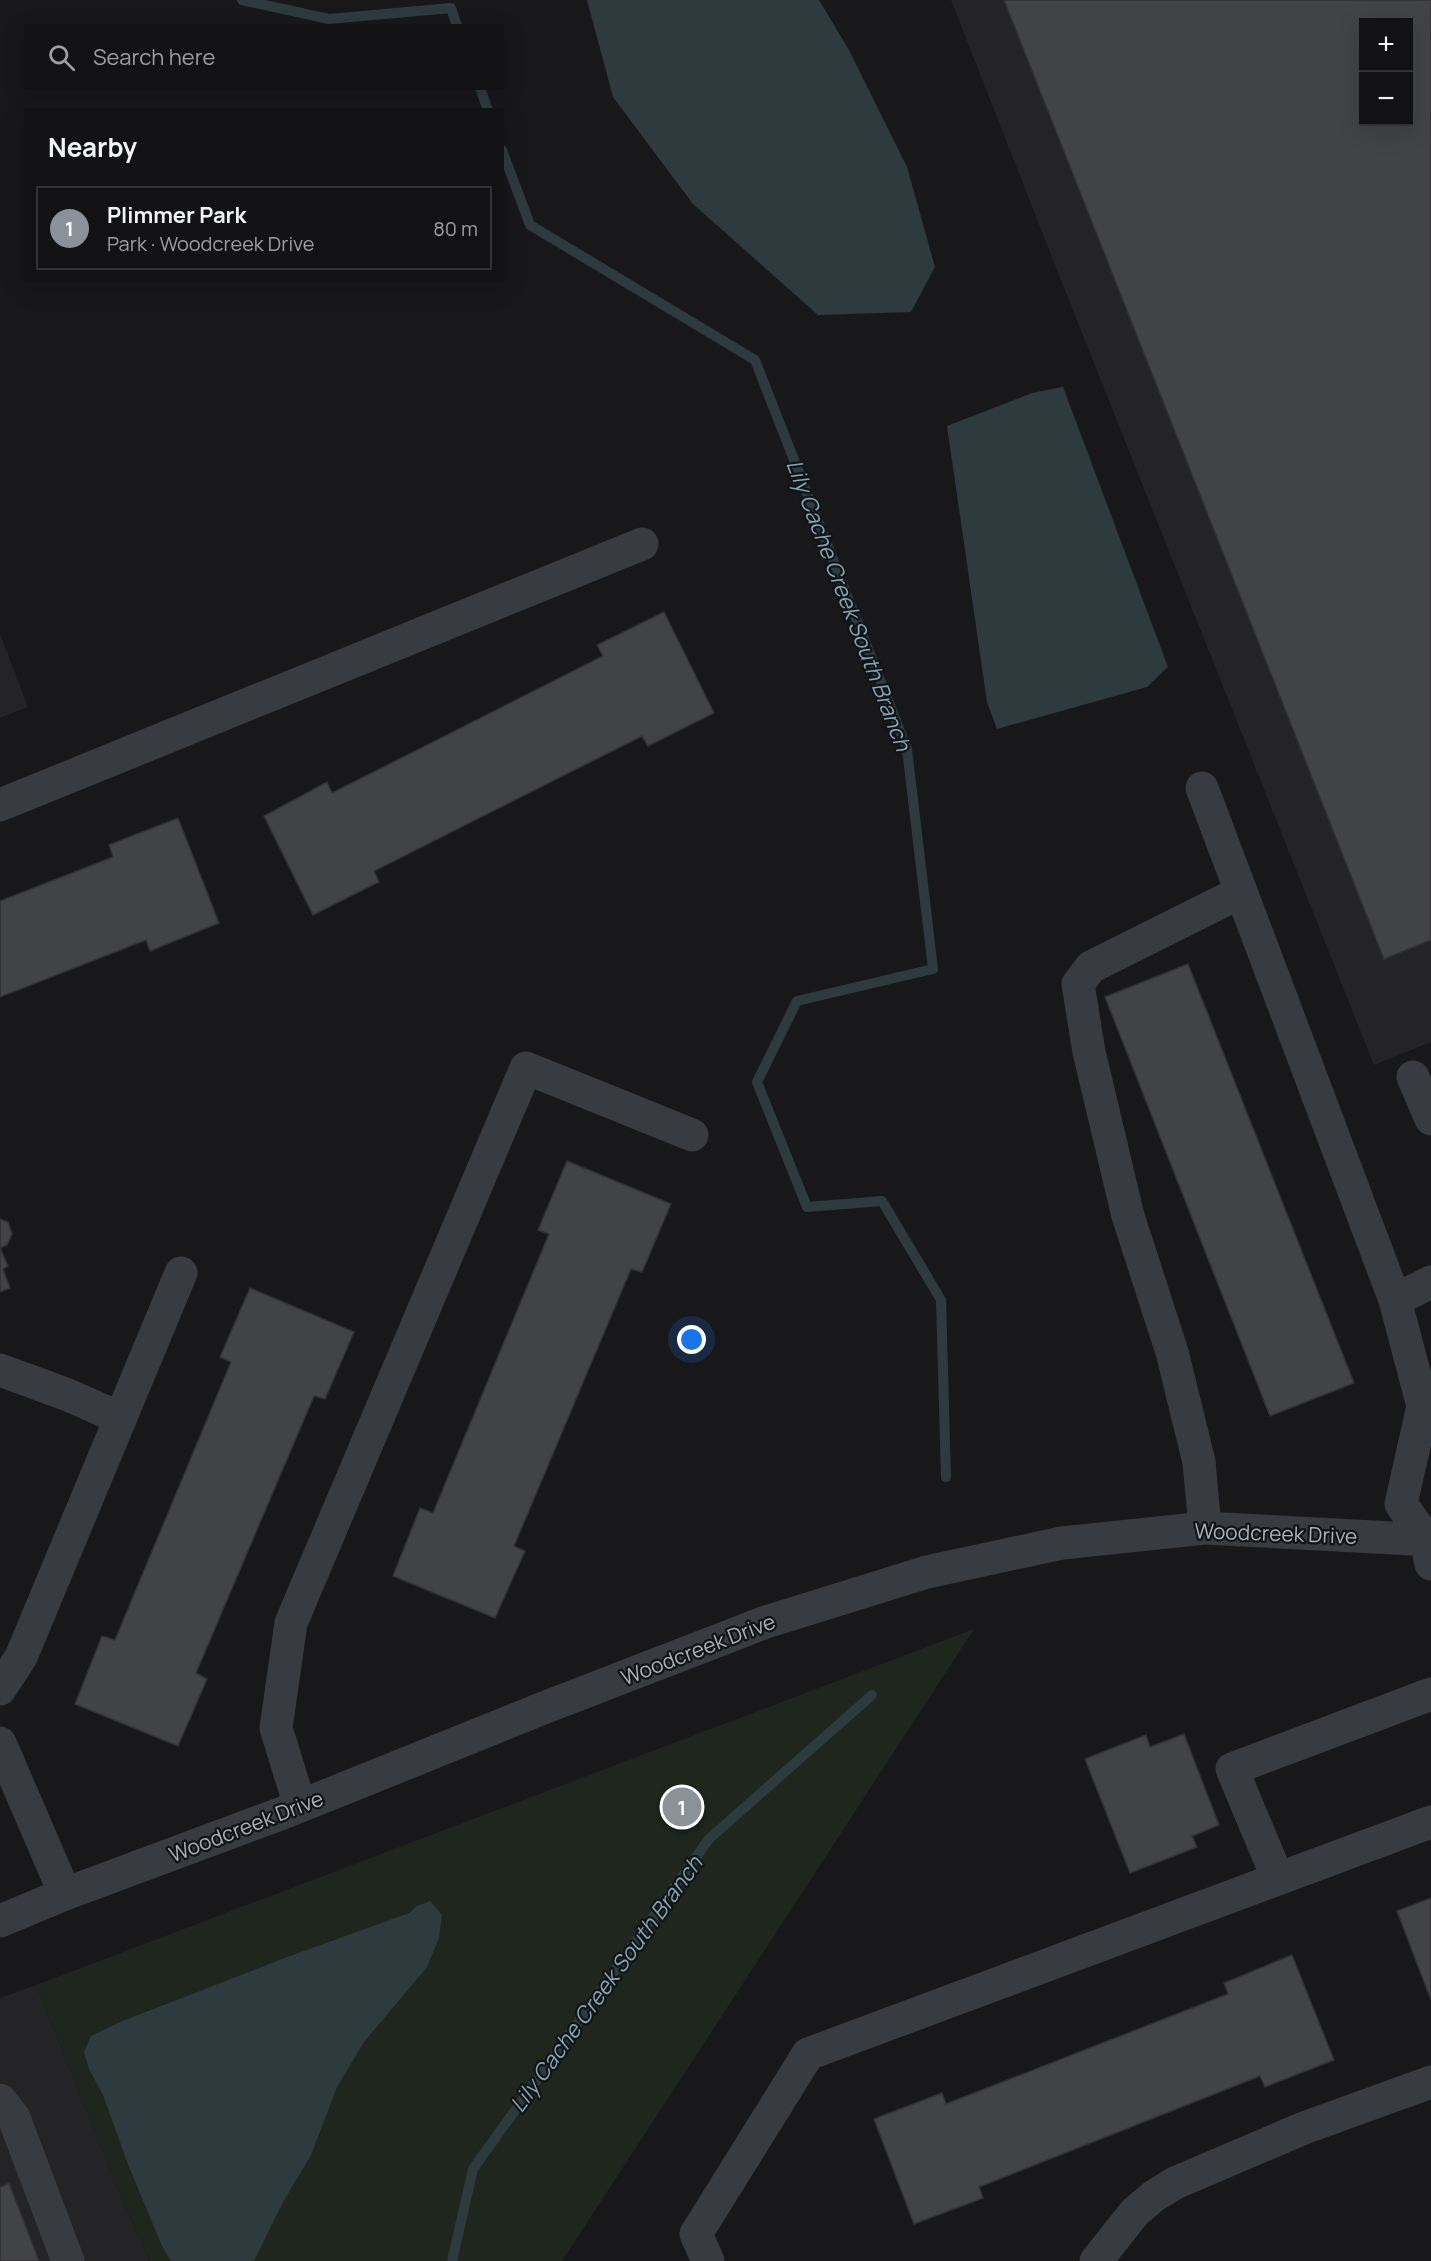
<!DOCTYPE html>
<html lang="en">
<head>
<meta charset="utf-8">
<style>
	body { margin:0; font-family:Manrope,sans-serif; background:#1b1b1d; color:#f1f3f6 }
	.controls { position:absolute; right:18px; top:18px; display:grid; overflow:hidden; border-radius:0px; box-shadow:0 6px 24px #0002 }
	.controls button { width:54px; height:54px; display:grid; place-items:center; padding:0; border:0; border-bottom:2px solid #313234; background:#121214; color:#f1f3f6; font:30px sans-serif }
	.you { position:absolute; left:692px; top:1340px; width:21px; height:21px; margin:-15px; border:4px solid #fff; border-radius:50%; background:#1a73e8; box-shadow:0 0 0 9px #1a73e833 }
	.badge { display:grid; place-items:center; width:39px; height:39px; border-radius:50%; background:#8c9099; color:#fff; font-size:20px; font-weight:700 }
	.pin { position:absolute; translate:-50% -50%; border:3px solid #fff; box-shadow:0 2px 6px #0006 }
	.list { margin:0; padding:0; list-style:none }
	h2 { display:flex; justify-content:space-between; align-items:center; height:78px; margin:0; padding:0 24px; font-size:26px }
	h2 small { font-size:20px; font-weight:400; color:#9c9ea0 }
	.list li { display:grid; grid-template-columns:39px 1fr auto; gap:18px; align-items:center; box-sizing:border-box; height:84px; margin:0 12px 12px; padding:0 12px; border:2px solid #313234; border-radius:0px }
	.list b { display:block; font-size:22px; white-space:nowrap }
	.list p { margin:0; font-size:20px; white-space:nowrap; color:#9c9ea0 }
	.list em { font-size:20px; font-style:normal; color:#9c9ea0 }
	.icon { flex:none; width:33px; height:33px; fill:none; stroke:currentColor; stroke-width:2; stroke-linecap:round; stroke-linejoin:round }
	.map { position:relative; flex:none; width:1431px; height:2261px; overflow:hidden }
	.search { position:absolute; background:#121214; box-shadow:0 6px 24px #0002; left:24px; top:24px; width:480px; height:66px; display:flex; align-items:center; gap:15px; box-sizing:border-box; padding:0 21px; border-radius:0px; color:#9c9ea0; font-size:22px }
	.panel { position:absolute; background:#121214; box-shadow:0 6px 24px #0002; left:24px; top:108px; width:480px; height:174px; border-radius:0px }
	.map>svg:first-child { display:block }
	.built { fill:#242427; fill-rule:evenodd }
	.green { fill:#1e261d }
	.water { fill:#2d3b3f }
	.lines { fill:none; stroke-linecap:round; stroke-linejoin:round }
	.stream { stroke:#2d3b3f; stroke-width:10 }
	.building { fill:#424347; stroke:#323236; stroke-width:1.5; fill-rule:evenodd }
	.minor { stroke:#383b3f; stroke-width:33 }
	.labels { text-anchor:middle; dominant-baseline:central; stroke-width:4.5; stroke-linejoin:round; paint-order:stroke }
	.street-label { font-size:21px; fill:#a9b2bb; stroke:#131315 }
	.water-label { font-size:22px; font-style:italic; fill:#7fa8b7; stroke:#131315 }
</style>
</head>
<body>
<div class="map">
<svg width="1431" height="2261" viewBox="0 0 1431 2261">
	<rect width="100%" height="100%" fill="#18181a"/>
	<path class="built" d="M951 0H1431V1042L1374 1065 1068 298ZM1364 22H1408V122H1364Z
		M0 634 28 707 0 718Z
		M36 1985 127 2210 150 2261H0V1998Z"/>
	<path class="green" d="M974 1629 562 2261H150L127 2210 36 1985Z"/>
	<path class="water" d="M587 0H819L849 50 907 167 935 267 911 312 818 315 693 204 613 97Z
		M1063 387 1168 667 1147 687 997 729 987 702 947 426 1032 393Z
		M430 1901 442 1915 439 1938 427 1967 364 2042 337 2087 311 2155 282 2204 254 2261H171L162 2246 129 2167 103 2095 89 2069 84 2052 91 2036 120 2022 290 1956 409 1913 417 1906Z"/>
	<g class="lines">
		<path class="stream" d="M242 0 329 19 451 8 457 26
			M480 88 488 110
			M502 150 530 225 755 360 907 749 933 969 797 1001 757 1082 807 1207 882 1201 941 1300 946 1477
			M452 2261 473 2169 709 1839 872 1695"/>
	</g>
	<path class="building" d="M1004 0H1431V940L1384 959ZM1364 22H1408V122H1364Z
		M664 612 714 713 648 746 642 736 374 871 379 882 313 915 264 816 327 782 332 793 603 656 597 645Z
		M178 818 219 923 150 951 146 940 0 997V901L113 857 109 845Z
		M1188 964 1354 1383 1270 1416 1105 997Z
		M567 1161 671 1204 642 1272 631 1269 514 1546 525 1551 495 1618 393 1576 420 1508 433 1513 549 1234 538 1230Z
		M0 1219 8 1222 12 1234 7 1245 0 1248Z
		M0 1248 8 1266 3 1269 10 1288 0 1292Z
		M250 1288 354 1332 325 1399 314 1396 196 1673 207 1679 178 1746 75 1704 102 1636 115 1640 231 1362 220 1357Z
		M1184 1734 1219 1825 1192 1836 1197 1847 1130 1873 1085 1759 1146 1735 1150 1747Z
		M1431 1898V2000L1397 1911Z
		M1292 1955 1334 2060 1265 2087 1260 2076 979 2187 983 2198 914 2224 874 2119 942 2093 946 2104 1228 1994 1224 1983Z
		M9 2183 39 2261H0V2187Z"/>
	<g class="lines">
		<path class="minor" d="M1202 788 1395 1300 1423 1406 1401 1504 1426 1539 1431 1564
			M0 805 642 544
			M1413 1077 1431 1119
			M1395 1300 1431 1282
			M0 1370 68 1395 120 1418
			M1205 1528 1199 1462 1172 1352 1128 1216 1089 1052 1078 984 1091 967 1241 892
			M0 1689 21 1657 181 1273
			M0 1743 65 1894
			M300 1806 276 1728 291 1623 526 1068 692 1135
			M1278 1879 1232 1769 1431 1694
			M0 1921 65 1894 288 1811 546 1707 766 1622 927 1572 1062 1543 1205 1528 1431 1540
			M0 2100 14 2118 68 2261
			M708 2261 696 2234 808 2054 1431 1822
			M1096 2261 1135 2212 1154 2196 1175 2183 1304 2128 1431 2082"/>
	</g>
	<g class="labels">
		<g class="street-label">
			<text transform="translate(1276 1533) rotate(2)">Woodcreek Drive</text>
			<text transform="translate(698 1649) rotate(-21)">Woodcreek Drive</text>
			<text transform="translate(246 1826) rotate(-21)">Woodcreek Drive</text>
		</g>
		<g class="water-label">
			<text transform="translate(849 605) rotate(69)">Lily Cache Creek South Branch</text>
			<text transform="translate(606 1984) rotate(-54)">Lily Cache Creek South Branch</text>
		</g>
	</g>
</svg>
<div class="controls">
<button>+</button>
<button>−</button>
</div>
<div class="you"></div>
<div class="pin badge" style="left:682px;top:1807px">1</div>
<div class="search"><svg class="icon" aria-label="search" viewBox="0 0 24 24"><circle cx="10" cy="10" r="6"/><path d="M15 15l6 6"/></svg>Search here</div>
<section class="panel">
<h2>Nearby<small></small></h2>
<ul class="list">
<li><span class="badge">1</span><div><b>Plimmer Park</b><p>Park · Woodcreek Drive</p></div><em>80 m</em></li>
</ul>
</section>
</div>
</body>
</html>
